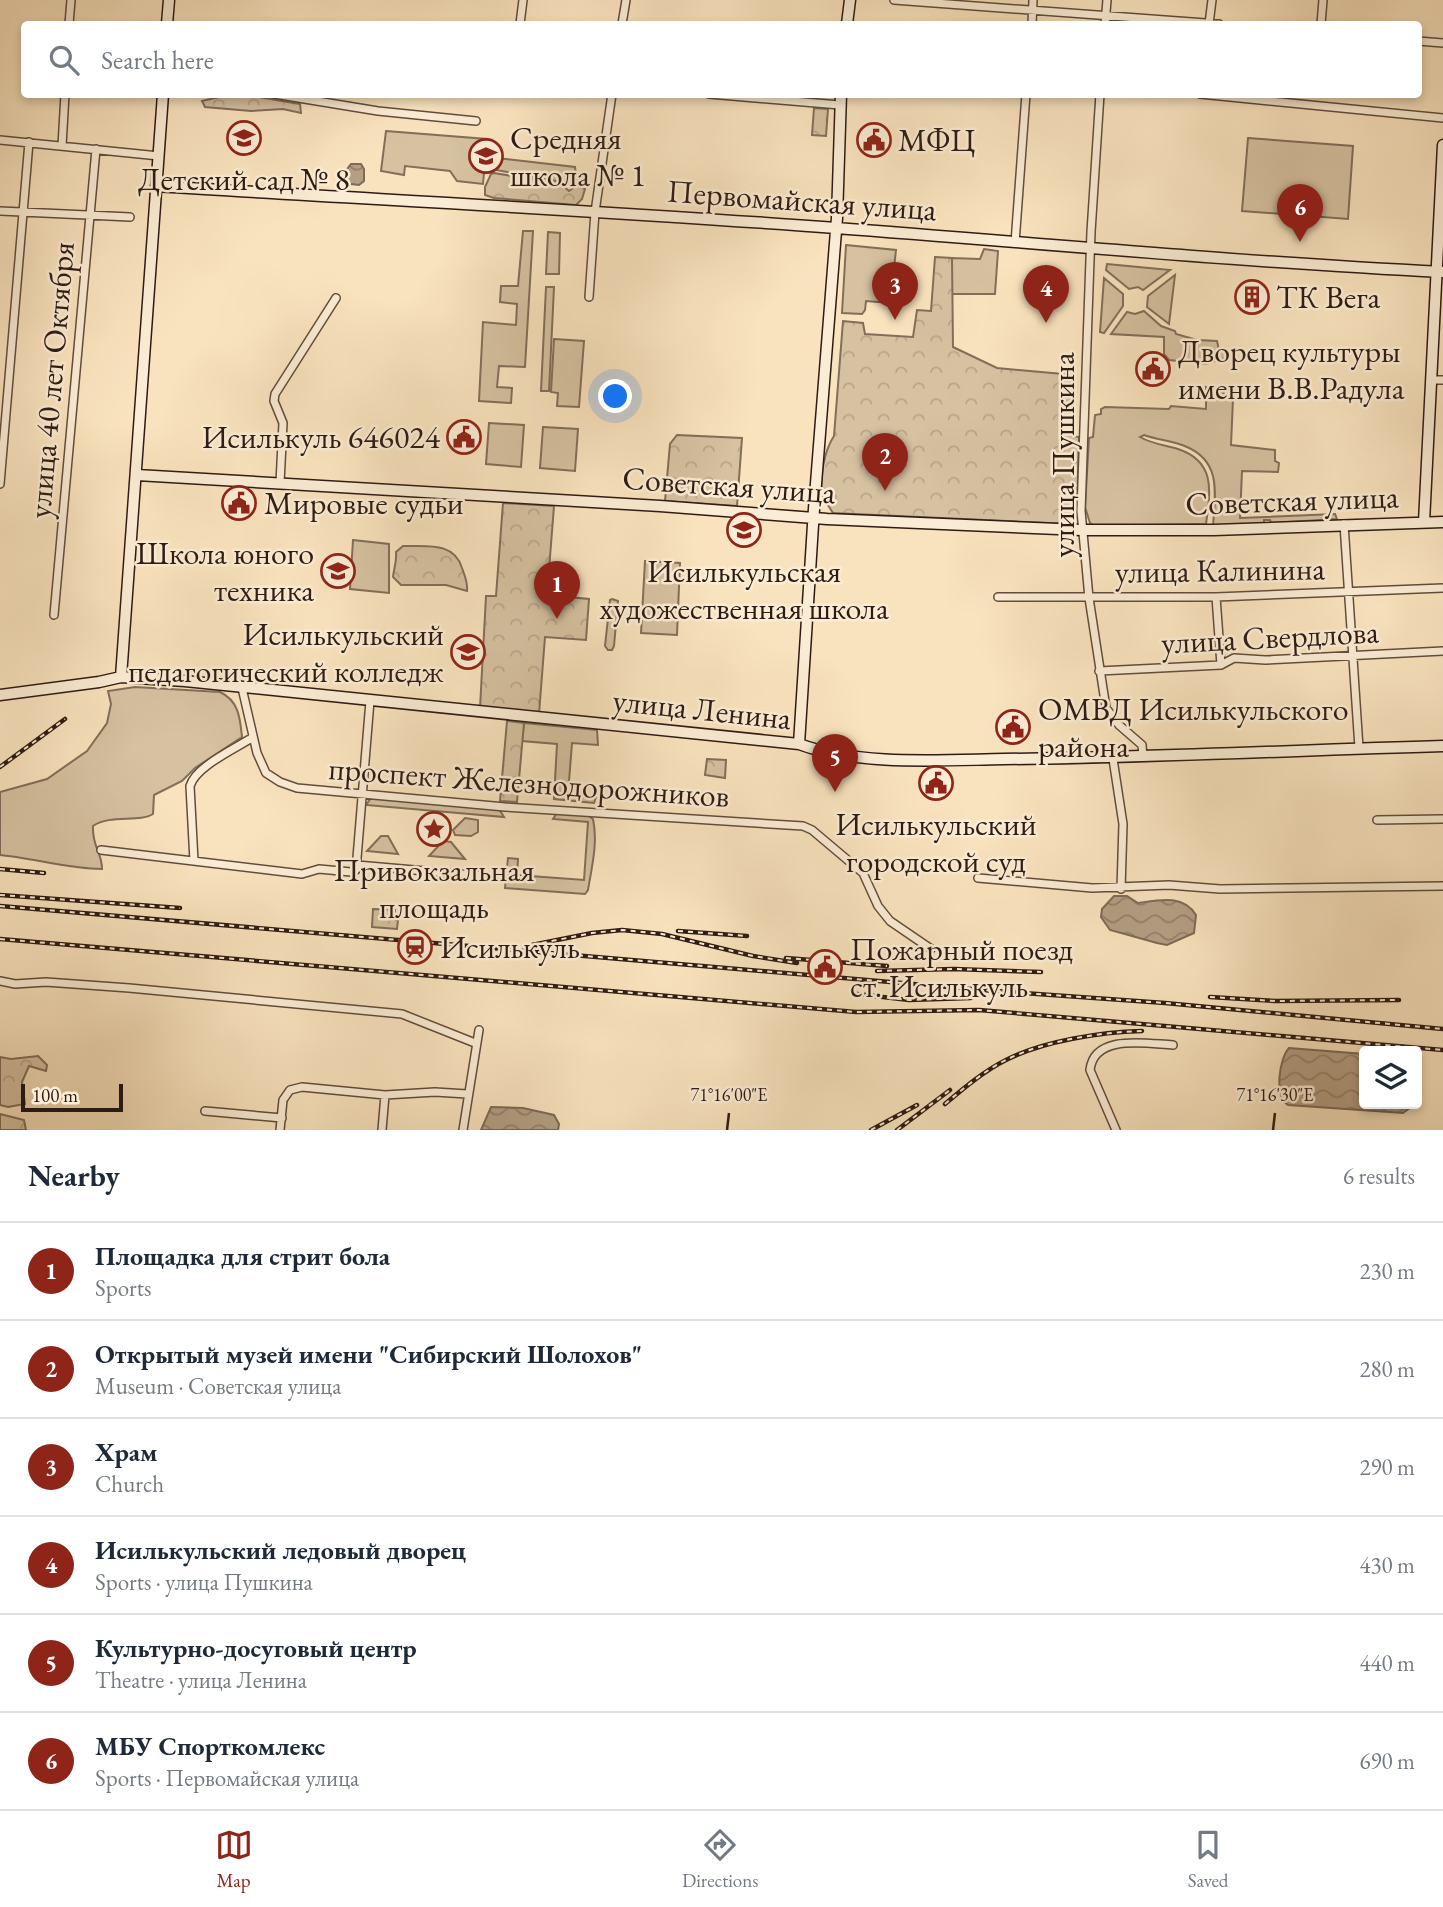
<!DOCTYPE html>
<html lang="en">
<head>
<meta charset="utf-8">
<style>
	body { margin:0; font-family:"EB Garamond",serif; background:#f6f6f7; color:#1f2937 }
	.controls { position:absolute; right:21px; bottom:21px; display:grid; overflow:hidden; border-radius:7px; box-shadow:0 4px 10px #0003 }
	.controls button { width:63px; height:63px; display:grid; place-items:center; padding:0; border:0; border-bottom:2px solid #e0e1e3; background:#fff; color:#1f2937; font:35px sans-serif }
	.scale { position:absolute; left:21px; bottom:18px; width:102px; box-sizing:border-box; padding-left:7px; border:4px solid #2e1b12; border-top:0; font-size:19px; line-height:24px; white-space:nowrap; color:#2e1b12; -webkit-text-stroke:5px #fbedd5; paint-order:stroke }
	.you { position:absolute; left:616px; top:397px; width:24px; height:24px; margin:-18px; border:5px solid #fff; border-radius:50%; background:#1a73e8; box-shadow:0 0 0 10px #1a73e833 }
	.badge { display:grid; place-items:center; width:46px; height:46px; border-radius:50%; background:#8f2418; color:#fff; font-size:23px; font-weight:700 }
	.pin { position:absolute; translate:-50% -58px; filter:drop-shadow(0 2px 4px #0008) }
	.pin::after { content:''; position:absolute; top:37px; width:24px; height:21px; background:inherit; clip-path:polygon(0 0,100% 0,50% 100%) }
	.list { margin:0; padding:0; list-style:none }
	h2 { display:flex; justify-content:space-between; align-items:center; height:91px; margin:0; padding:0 28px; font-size:30px }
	h2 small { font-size:23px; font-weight:400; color:#747a83 }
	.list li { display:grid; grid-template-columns:46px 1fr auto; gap:21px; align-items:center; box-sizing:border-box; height:98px; padding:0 28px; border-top:2px solid #e0e1e3 }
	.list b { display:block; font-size:26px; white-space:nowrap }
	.list p { margin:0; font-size:23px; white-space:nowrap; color:#747a83 }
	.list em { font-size:23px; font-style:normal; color:#747a83 }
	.icon { flex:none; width:38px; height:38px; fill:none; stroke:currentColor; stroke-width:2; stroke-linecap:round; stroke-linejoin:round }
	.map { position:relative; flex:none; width:1443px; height:1130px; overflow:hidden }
	.search { position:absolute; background:#fff; box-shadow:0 4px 10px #0003; left:21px; right:21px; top:21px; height:77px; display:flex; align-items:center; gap:18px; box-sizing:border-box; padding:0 24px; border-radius:7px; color:#747a83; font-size:26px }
	.sheet { height:679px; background:#fff }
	nav { display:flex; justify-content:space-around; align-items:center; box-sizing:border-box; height:98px; border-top:2px solid #e0e1e3; background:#fff; font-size:19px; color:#747a83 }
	nav a { display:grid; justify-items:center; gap:4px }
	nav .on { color:#8f2418 }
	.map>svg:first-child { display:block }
	.grass { fill:#d6c1a1; stroke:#826e5a; stroke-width:2 }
	.forest { fill:url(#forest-crowns); stroke:#826e5a; stroke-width:2 }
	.water { fill:url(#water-waves); stroke:#7e6a56; stroke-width:2 }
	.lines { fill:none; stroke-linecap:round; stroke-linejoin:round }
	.street-casing { stroke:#614d3d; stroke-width:10 }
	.secondary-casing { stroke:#2e1b12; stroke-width:13 }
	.street { stroke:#fbedd5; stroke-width:7 }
	.secondary { stroke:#fbedd5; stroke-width:10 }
	.rail-casing { stroke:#2e1b12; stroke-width:4.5 }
	.rail { stroke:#fbedd5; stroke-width:2; stroke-dasharray:5; stroke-linecap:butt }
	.ticks { fill:none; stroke:#2e1b12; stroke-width:2.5 }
	.labels { text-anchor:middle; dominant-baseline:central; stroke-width:5; stroke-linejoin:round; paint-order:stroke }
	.poi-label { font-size:32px; fill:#2e1b12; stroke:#fbedd5; text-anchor:start }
	.street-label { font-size:32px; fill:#2e1b12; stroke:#fbedd5 }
	.ticks-label { font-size:18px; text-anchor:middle; fill:#2e1b12; stroke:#fbedd5; stroke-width:5; stroke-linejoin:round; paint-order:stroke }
</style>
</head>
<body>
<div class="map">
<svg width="1443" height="1130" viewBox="0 0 1443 1130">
	<defs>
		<pattern id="forest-crowns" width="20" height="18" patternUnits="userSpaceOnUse" patternTransform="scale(1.75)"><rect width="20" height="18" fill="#d6c1a1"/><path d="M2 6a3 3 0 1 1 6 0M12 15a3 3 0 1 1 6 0" fill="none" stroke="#b8a58a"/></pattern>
		<pattern id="water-waves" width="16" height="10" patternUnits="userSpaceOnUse" patternTransform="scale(1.75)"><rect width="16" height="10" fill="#b49f84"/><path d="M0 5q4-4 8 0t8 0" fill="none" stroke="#93816b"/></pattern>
	</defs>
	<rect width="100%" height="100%" fill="#f9e3be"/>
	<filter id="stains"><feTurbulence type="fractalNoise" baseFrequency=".00286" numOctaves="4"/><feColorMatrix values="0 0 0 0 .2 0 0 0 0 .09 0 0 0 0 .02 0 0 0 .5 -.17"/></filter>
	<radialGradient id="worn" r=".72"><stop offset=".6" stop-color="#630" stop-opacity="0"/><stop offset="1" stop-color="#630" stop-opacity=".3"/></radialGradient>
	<path class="grass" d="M386 131 487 139 483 184 457 181 450 171 405 166 404 175 381 171Z
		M1248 138 1353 146 1348 219 1242 211Z
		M497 158 575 167 577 183H567L491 169Z
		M523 231H533L525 367 499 366 497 387 512 388 511 403 479 401 483 322 516 325 517 304 500 302 501 286H518Z
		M548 232 560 233 559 274H546Z
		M846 245 896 250 890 303 866 301 865 310 862 314 842 313Z
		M984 249 998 251 995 294H952V258L980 259Z
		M1107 264 1170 270 1143 290 1138 287 1129 289 1106 270Z
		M1175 275 1169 324 1147 307 1148 296Z
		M1104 278 1123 294V306L1104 333 1100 332Z
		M546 287H554L549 391H541Z
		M1144 311 1161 326 1175 331 1176 334 1197 340 1217 341 1219 350 1227 351 1228 357 1206 364 1169 360 1164 354V337L1111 334 1127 312 1135 314Z
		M554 339 584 341 579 407 557 406 558 393 551 392Z
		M1206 387 1217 389 1233 399 1231 445 1275 450V461L1279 463 1278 472 1242 471 1240 518 1335 514 1337 519 1271 523 1270 520H1264V523L1213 526C1215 495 1222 462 1187 447 1174 441 1158 440 1144 435L1140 437C1152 444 1165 445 1178 449 1217 462 1210 493 1206 524L1094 526 1090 523 1085 507 1089 438 1093 437 1095 415 1101 414V409L1105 407 1169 409 1171 406 1206 409Z
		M489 423 524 425 521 467 486 464Z
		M543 427 578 429 575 471 540 468Z
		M353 540 389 544V593L350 589Z
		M645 561 680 563 677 635 641 633Z
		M612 599 618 601 614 646 612 650H608L605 646 610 600Z
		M135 687 220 692C239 701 240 718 242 737L195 768 182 781 154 795 153 814C139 823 110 814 93 826 92 847 102 852 102 869 67 869 34 858 0 855V792L47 779 87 751 107 723 111 704 108 691Z
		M524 723 597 730 598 745 572 743 568 794 596 797 594 803 554 799 557 744 522 741Z
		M371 798 499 809 504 817 366 805Z
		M557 813 587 815 593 819C598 842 592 866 588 890L585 894 505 888 508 858 518 859 517 875 584 880 588 822 553 819Z
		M465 818 478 820V832L471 836 455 835 453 830Z
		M381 836H388L398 854 367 851Z
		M443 841 451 842 465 859 429 856Z"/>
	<path class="forest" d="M246 95 300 104 301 113 283 109 251 111 205 107 202 101 223 96Z
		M814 108 828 109 826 136 812 135Z
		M494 173 561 184 569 191 576 186 585 189 582 199 576 205 494 198 485 195V187L491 174Z
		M935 257 952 258 953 347 997 368 1074 375 1072 436 1079 437 1077 516 1072 524 833 513C830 508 826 503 824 498 817 483 825 449 834 436L843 321 863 323 865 334 913 337 917 310 931 311Z
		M677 435 742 438 737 506 665 501 670 444Z
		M503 503 554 506 547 595 589 599 586 640 545 637 539 714 480 708 486 596H496Z
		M403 546C426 547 454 541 462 568 465 577 468 582 467 591L446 585H401L393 577C394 568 397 561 396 552Z
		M507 721 524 723 517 802 500 801Z
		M707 759 726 760 725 778 705 775Z
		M373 909 395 910 394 919 398 920 397 929 372 927Z
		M38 1056 47 1065 46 1071 29 1066 22 1082 25 1104 8 1107 0 1105V1057L11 1059Z
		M0 1114 24 1120 26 1130H0Z"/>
	<path class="water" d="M351 164H361L364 169V181L359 185 351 184 347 179V169Z
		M1114 896H1127L1138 903C1159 900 1183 894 1196 915L1194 933 1167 945 1157 943 1110 930 1101 917 1102 909Z
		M1289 1048 1364 1054V1104H1411V1107L1403 1113 1288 1105C1274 1096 1279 1059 1289 1048Z
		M491 1107 523 1108 554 1115 559 1124 558 1130H481Z"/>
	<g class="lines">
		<g class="street-casing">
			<path id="street" d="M894 0 1219 24
				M69 24 71 0
				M520 24 523 0
				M622 24 626 0
				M1032 24 1033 0
				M1105 24 1107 0
				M1209 24 1212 0
				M1321 24 1323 0
				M1418 41 1443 43
				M274 94 378 111 476 121
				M709 94 840 105
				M1100 94 1091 232 1081 511 1089 598 1106 708 1119 725 1142 745 1143 757
				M1200 94 1443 118
				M0 140 159 156
				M62 146 65 94
				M0 211 130 217
				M1015 243 1026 94
				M589 297 595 212 612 94
				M1431 380H1443
				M280 483 283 423 274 401 275 394 336 298
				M0 484 29 142
				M1344 524 1359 748
				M998 597H1216L1443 588
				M1216 597 1221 665
				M54 615 96 149
				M1099 671 1221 665 1234 658 1265 660 1443 651
				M242 688 257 753 266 773 280 782 297 788 505 807 803 826 812 830 863 873 878 906 890 921 931 949
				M1113 759 1123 824 1121 889
				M1377 820 1443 819
				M101 850 302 874 319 869 351 872 356 870 370 701
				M194 861 190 786C196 766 235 749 253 737
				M357 865 483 876
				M978 878 1092 888 1169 885 1220 889 1443 886
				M0 981 15 984 46 982 129 988 402 1014 475 1043
				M205 1111 282 1118
				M280 1130 283 1100 290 1090 302 1087 385 1095 435 1092 467 1094
				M382 1130 385 1095
				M463 1130 479 1030
				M1116 1130 1090 1070C1094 1033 1148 1044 1173 1045"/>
		</g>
		<g class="secondary-casing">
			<path id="secondary" d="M167 24 169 0
				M847 24 850 0
				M156 186C383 200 609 211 836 228 1038 243 1240 262 1443 272
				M137 475 660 506 827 519 1082 530H1214L1443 522
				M1424 522 1443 145
				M121 677 163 94
				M0 695 99 682 121 677 185 681 799 744C858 766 941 760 1004 759 1150 758 1297 750 1443 746
				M799 744 814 509 837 218 841 94"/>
		</g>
		<use href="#street" class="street"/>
		<use href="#secondary" class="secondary"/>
		<g class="rail-casing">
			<path id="rail" d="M0 767 65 719
				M0 869 44 873
				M0 895 180 908
				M0 906 995 991 1165 1003 1443 1029
				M678 931 747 936
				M0 939 856 1012 979 1010 1443 1050
				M532 945 592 933 622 930 662 934 753 956 797 963
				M786 958 887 966
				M877 971 954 969 1041 972
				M857 994 909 1000 971 998
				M1210 997 1275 1001 1399 1000
				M945 1104C964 1088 984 1071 1006 1060 1043 1041 1101 1032 1142 1031
				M871 1130 917 1105
				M897 1130 950 1090"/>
		</g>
		<use href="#rail" class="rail"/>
	</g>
	<path class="ticks" d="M727 1130 729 1113M1273 1130 1275 1113"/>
	<defs>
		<g id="school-ring" transform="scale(1.75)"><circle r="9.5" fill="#fbedd5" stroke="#8f2418" stroke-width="1.5"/><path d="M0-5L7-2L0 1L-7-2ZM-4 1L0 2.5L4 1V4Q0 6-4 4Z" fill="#8f2418"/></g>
		<g id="civic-ring" transform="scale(1.75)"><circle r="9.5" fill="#fbedd5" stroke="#8f2418" stroke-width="1.5"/><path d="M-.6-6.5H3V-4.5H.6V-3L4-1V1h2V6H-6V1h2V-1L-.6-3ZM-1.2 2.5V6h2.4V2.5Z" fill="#8f2418"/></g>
		<g id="building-ring" transform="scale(1.75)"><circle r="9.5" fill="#fbedd5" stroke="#8f2418" stroke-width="1.5"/><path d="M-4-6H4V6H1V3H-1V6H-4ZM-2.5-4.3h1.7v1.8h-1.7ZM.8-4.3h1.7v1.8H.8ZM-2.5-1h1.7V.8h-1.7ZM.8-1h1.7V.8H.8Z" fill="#8f2418"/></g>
		<g id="university-ring" transform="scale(1.75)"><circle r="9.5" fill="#fbedd5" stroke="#8f2418" stroke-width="1.5"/><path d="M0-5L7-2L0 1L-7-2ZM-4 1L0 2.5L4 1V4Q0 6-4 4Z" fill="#8f2418"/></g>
		<g id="sight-ring" transform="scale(1.75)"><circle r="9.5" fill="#fbedd5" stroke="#8f2418" stroke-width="1.5"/><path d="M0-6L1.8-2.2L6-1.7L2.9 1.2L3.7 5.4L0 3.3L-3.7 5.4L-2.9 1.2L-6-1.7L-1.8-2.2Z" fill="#8f2418"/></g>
		<g id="station-ring" transform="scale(1.75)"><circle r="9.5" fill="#fbedd5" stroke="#8f2418" stroke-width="1.5"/><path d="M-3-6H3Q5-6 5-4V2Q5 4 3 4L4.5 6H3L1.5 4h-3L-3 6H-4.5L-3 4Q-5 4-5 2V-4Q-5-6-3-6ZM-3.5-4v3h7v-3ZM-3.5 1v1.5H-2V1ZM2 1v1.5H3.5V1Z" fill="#8f2418"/></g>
	</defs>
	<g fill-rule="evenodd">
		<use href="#school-ring" x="244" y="138"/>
		<use href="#civic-ring" x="874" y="140"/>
		<use href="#school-ring" x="486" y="156"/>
		<use href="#building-ring" x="1252" y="297"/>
		<use href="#civic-ring" x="1153" y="369"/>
		<use href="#civic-ring" x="464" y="437"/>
		<use href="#civic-ring" x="239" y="503"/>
		<use href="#school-ring" x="744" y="530"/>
		<use href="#school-ring" x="338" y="571"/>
		<use href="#university-ring" x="468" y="652"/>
		<use href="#civic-ring" x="1013" y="727"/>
		<use href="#civic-ring" x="936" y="783"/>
		<use href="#sight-ring" x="434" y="829"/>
		<use href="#station-ring" x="415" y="947"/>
		<use href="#civic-ring" x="825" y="967"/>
	</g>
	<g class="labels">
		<g class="poi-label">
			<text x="510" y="138">Средняя<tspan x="510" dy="37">школа № 1</tspan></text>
			<text x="898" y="140">МФЦ</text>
			<text x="244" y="179" text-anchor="middle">Детский сад № 8</text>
			<text x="1276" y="297">ТК Вега</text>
			<text x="1178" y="351">Дворец культуры<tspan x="1178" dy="37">имени В.В.Радула</tspan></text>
			<text x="440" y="437" text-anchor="end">Исилькуль 646024</text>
			<text x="264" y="503">Мировые судьи</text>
			<text x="314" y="553" text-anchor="end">Школа юного<tspan x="314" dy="37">техника</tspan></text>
			<text x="744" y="571" text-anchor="middle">Исилькульская<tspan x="744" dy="37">художественная школа</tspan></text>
			<text x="444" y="634" text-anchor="end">Исилькульский<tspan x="444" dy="37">педагогический колледж</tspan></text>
			<text x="1038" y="709">ОМВД Исилькульского<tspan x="1038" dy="37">района</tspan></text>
			<text x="936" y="824" text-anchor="middle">Исилькульский<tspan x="936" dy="37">городской суд</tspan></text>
			<text x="434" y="870" text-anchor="middle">Привокзальная<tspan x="434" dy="37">площадь</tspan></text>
			<text x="440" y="947">Исилькуль</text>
			<text x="850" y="949">Пожарный поезд<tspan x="850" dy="37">ст. Исилькуль</tspan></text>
		</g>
		<g class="street-label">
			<text transform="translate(802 200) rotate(4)">Первомайская улица</text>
			<text transform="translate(51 380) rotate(-85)">улица 40 лет Октября</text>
			<text transform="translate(1063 455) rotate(-90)">улица Пушкина</text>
			<text transform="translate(729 485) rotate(4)">Советская улица</text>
			<text transform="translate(1292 500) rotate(-2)">Советская улица</text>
			<text transform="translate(1220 570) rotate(-1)">улица Калинина</text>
			<text transform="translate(1270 637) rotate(-3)">улица Свердлова</text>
			<text transform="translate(702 709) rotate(6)">улица Ленина</text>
			<text transform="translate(529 782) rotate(4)">проспект Железнодорожников</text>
		</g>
	</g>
	<g class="ticks-label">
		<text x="729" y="1101">71°16'00"E</text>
		<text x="1275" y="1101">71°16'30"E</text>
	</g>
	<rect width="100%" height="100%" filter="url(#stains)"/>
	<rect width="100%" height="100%" fill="url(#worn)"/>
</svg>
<div class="controls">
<button><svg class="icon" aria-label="layers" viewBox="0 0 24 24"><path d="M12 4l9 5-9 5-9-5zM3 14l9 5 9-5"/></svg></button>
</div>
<div class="scale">100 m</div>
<div class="you"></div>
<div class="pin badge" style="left:557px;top:619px">1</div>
<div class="pin badge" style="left:885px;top:491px">2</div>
<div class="pin badge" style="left:895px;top:320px">3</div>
<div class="pin badge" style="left:1046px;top:323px">4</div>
<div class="pin badge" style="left:835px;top:792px">5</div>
<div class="pin badge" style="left:1300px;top:242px">6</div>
<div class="search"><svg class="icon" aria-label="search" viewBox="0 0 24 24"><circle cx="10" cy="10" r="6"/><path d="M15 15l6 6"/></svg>Search here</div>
</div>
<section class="sheet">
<h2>Nearby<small>6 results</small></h2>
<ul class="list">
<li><span class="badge">1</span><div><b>Площадка для стрит бола</b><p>Sports</p></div><em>230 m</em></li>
<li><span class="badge">2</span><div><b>Открытый музей имени &quot;Сибирский Шолохов&quot;</b><p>Museum · Советская улица</p></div><em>280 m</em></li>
<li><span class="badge">3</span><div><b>Храм</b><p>Church</p></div><em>290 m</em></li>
<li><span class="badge">4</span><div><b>Исилькульский ледовый дворец</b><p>Sports · улица Пушкина</p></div><em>430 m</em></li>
<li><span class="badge">5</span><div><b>Культурно-досуговый центр</b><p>Theatre · улица Ленина</p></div><em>440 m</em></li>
<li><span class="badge">6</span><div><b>МБУ Спорткомлекс</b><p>Sports · Первомайская улица</p></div><em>690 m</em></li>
</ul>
</section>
<nav>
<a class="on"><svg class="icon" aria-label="map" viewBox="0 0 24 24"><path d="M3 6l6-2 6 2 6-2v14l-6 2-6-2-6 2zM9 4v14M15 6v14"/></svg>Map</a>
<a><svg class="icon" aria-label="directions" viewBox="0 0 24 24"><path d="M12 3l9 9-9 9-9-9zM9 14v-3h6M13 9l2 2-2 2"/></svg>Directions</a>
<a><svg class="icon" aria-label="saved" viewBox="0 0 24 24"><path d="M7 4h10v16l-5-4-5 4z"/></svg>Saved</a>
</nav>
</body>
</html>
